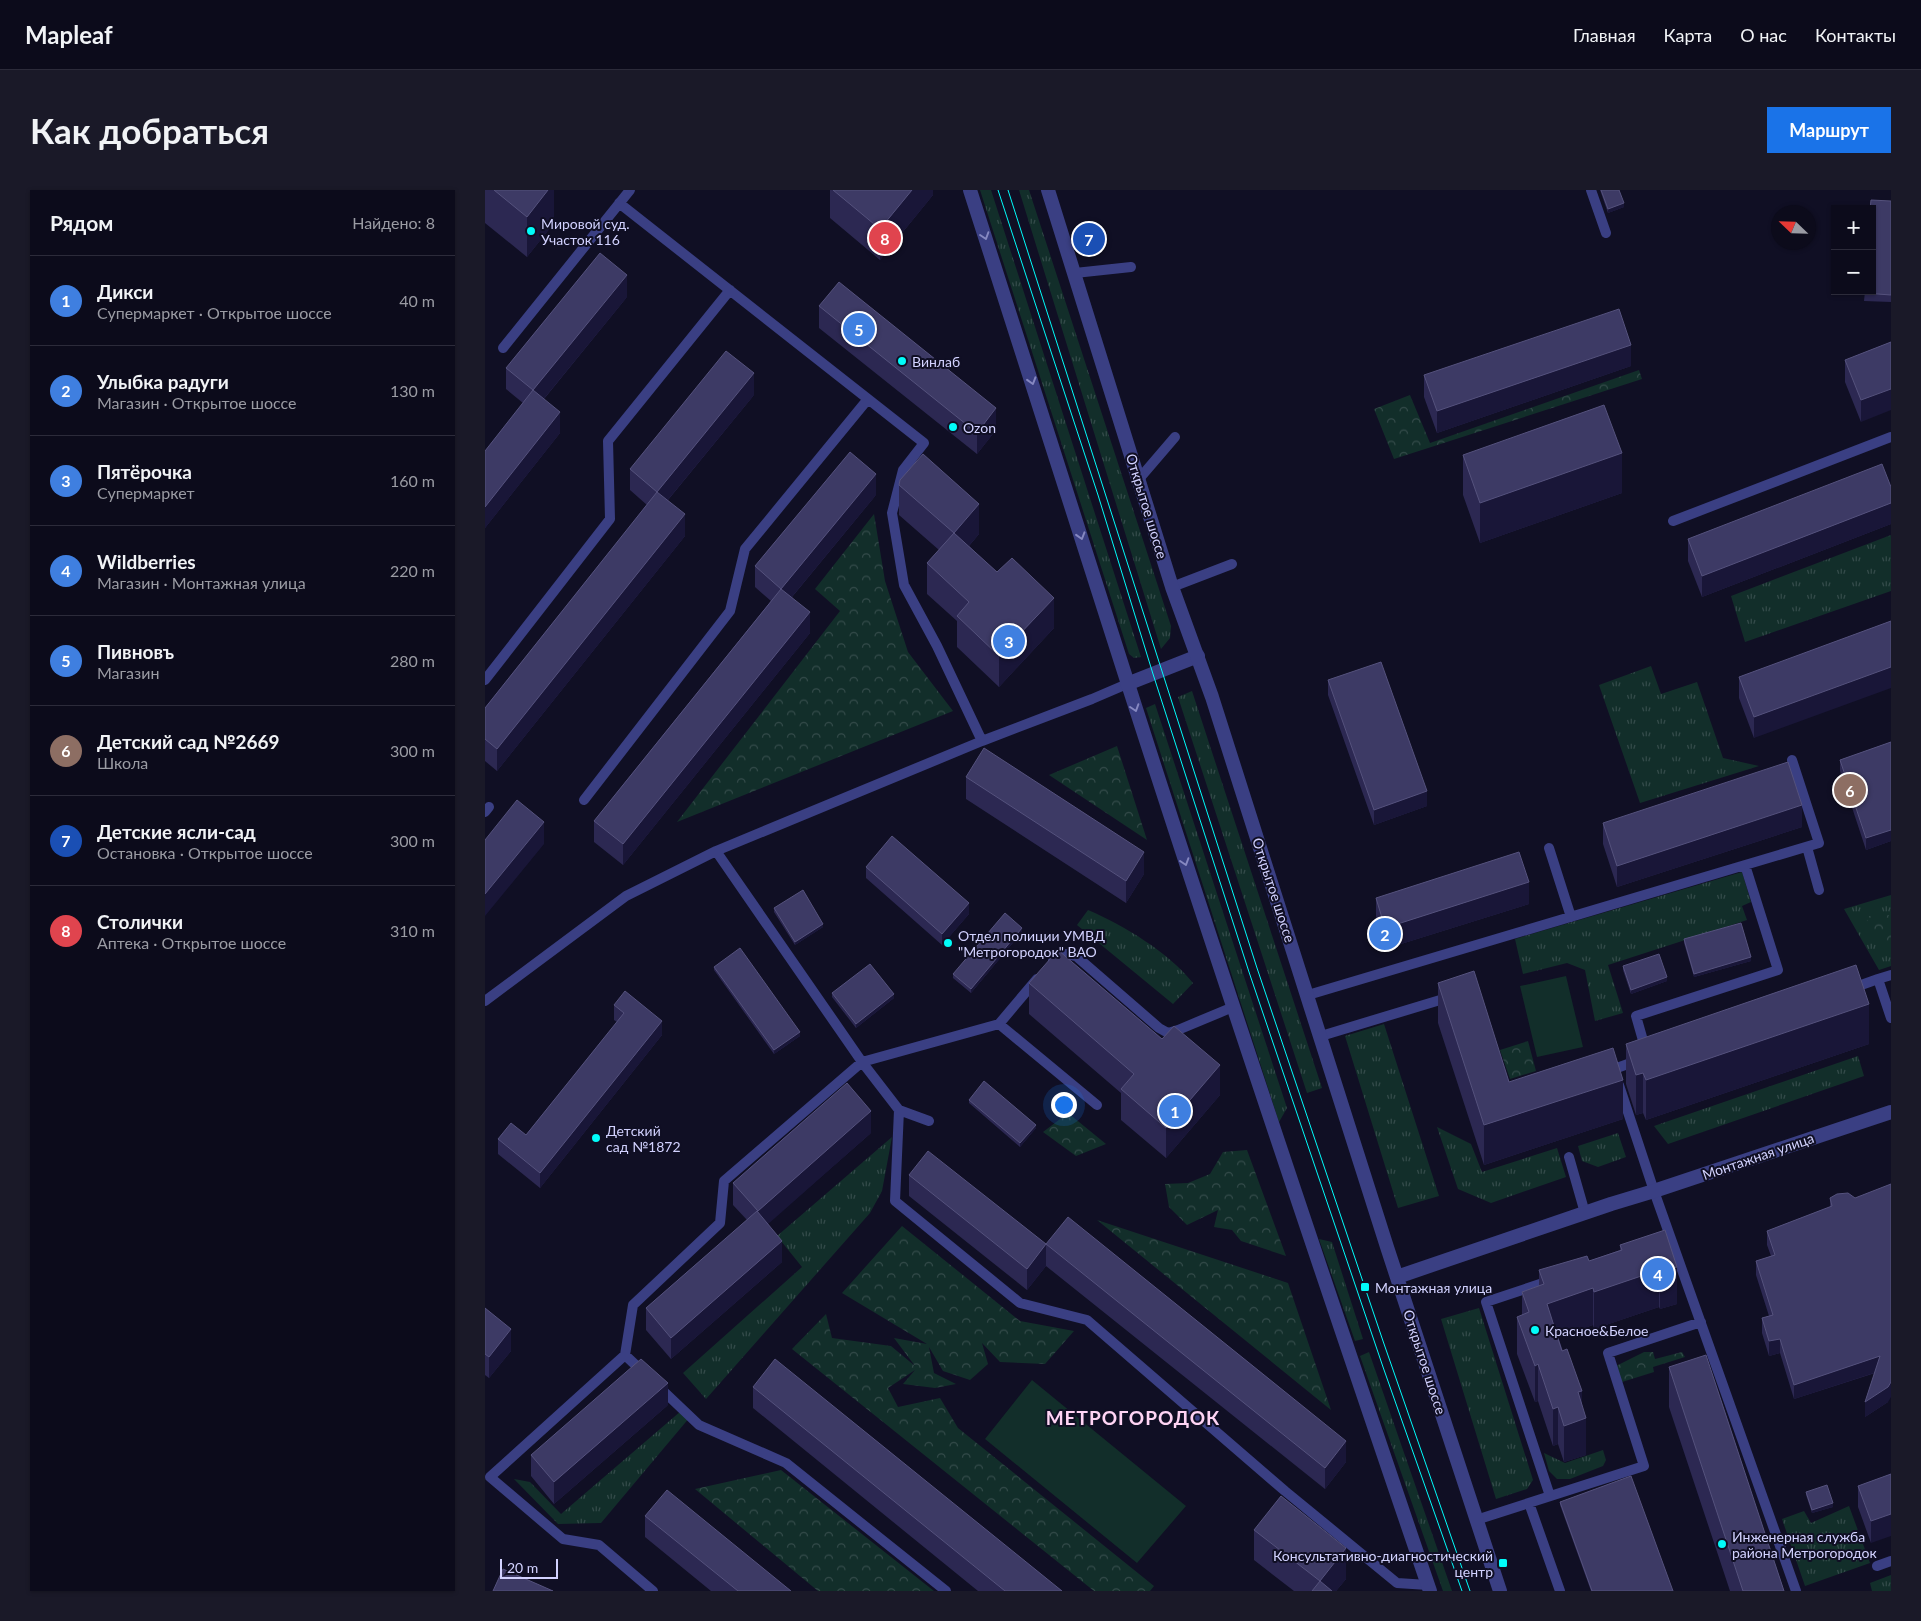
<!DOCTYPE html>
<html lang="ru">
<head>
<meta charset="utf-8">
<style>
	body { margin:0; font-family:Lato,sans-serif; background:#1a1928; color:#f1f3f6 }
	.controls { position:absolute; right:15px; top:15px; display:grid; overflow:hidden; border-radius:0px; box-shadow:0 1px 4px #0004 }
	.controls button { width:45px; height:45px; display:grid; place-items:center; padding:0; border:0; border-bottom:1px solid #2c2b3a; background:#0c0b1b; color:#f1f3f6; font:25px sans-serif }
	.compass { position:absolute; left:1286px; top:15px; width:45px; height:45px; border-radius:50%; background:#0c0b1b; box-shadow:0 1px 4px #0004; rotate:293deg }
	.scale { position:absolute; left:15px; bottom:12px; width:58px; box-sizing:border-box; padding-left:5px; border:2px solid #d2d2ff; border-top:0; font-size:14px; line-height:18px; white-space:nowrap; color:#d2d2ff; -webkit-text-stroke:4px #100f24; paint-order:stroke }
	.you { position:absolute; left:578px; top:914px; width:18px; height:18px; margin:-12px; border:4px solid #fff; border-radius:50%; background:#1a73e8; box-shadow:0 0 0 8px #1a73e833 }
	.badge { display:grid; place-items:center; width:32px; height:32px; border-radius:50%; background:#1a73e8; color:#fff; font-size:16px; font-weight:700 }
	.pin { position:absolute; translate:-50% -50%; border:2px solid #fff; box-shadow:0 1px 5px #0006 }
	.list { margin:0; padding:0; list-style:none }
	h2 { display:flex; justify-content:space-between; align-items:center; height:65px; margin:0; padding:0 20px; font-size:21px }
	h2 small { font-size:16px; font-weight:400; color:#9a9ba3 }
	.list li { display:grid; grid-template-columns:32px 1fr auto; gap:15px; align-items:center; box-sizing:border-box; height:90px; padding:0 20px; border-top:1px solid #2c2b3a }
	.list b { display:block; font-size:19px; white-space:nowrap }
	.list p { margin:0; font-size:16px; white-space:nowrap; color:#9a9ba3 }
	.list em { font-size:16px; font-style:normal; color:#9a9ba3 }
	.map { position:relative; flex:none; width:1406px; height:1401px; overflow:hidden; border-radius:0px }
	header { display:flex; align-items:center; gap:30px; box-sizing:border-box; height:70px; padding:0 25px; background:#0c0b1b; border-bottom:1px solid #2c2b3a }
	header strong { font-size:24px }
	nav { display:flex; gap:28px; margin-inline-start:auto; font-size:18px }
	.intro { display:flex; align-items:center; justify-content:space-between; box-sizing:border-box; height:120px; padding:0 30px }
	h1 { margin:0; font-size:35px }
	.button { padding:12px 22px; border-radius:0px; background:#1a73e8; color:#fff; font-size:18px; font-weight:700 }
	main { display:flex; gap:30px; padding:0 30px }
	aside { flex:1; background:#0c0b1b; border-radius:0px; box-shadow:0 1px 4px #0004 }
	.map>svg:first-child { display:block }
	.grass { fill:url(#grass-tufts) }
	.forest { fill:url(#forest-crowns) }
	.pitch { fill:#122e2a }
	.lines { fill:none; stroke-linecap:round; stroke-linejoin:round }
	.service { stroke:#3a3f83; stroke-width:10 }
	.minor { stroke:#3a3f83; stroke-width:14 }
	.tertiary { stroke:#3a3f83; stroke-width:14 }
	.tram { stroke:#01fcfa; stroke-width:1 }
	.wall { fill:#2c2852 }
	.shaded-wall { fill:#191638 }
	.building { fill:#3d3a65; stroke:#55527d }
	.oneway { stroke:#8688c1 }
	.poi-dot { fill:#01fcfa; stroke:#100f24; stroke-width:2 }
	.labels { text-anchor:middle; dominant-baseline:central; stroke-width:4; stroke-linejoin:round; paint-order:stroke }
	.poi-label { font-size:14px; fill:#d2d2ff; stroke:#100f24; text-anchor:start }
	.street-label { font-size:14px; fill:#d2d2ff; stroke:#100f24 }
	.district-label { font-size:19px; font-weight:bold; letter-spacing:1px; fill:#ffd4f4; stroke:#100f24 }
</style>
</head>
<body>
<header>
<strong>Mapleaf</strong>
<nav><a>Главная</a><a>Карта</a><a>О нас</a><a>Контакты</a></nav>
</header>
<div class="intro"><h1>Как добраться</h1><a class="button">Маршрут</a></div>
<main>
<aside>
<h2>Рядом<small>Найдено: 8</small></h2>
<ul class="list">
<li><span class="badge" style="background:#3f7fe0">1</span><div><b>Дикси</b><p>Супермаркет · Открытое шоссе</p></div><em>40 m</em></li>
<li><span class="badge" style="background:#3f7fe0">2</span><div><b>Улыбка радуги</b><p>Магазин · Открытое шоссе</p></div><em>130 m</em></li>
<li><span class="badge" style="background:#3f7fe0">3</span><div><b>Пятёрочка</b><p>Супермаркет</p></div><em>160 m</em></li>
<li><span class="badge" style="background:#3f7fe0">4</span><div><b>Wildberries</b><p>Магазин · Монтажная улица</p></div><em>220 m</em></li>
<li><span class="badge" style="background:#3f7fe0">5</span><div><b>Пивновъ</b><p>Магазин</p></div><em>280 m</em></li>
<li><span class="badge" style="background:#8d6e63">6</span><div><b>Детский сад №2669</b><p>Школа</p></div><em>300 m</em></li>
<li><span class="badge" style="background:#1a4fb4">7</span><div><b>Детские ясли-сад</b><p>Остановка · Открытое шоссе</p></div><em>300 m</em></li>
<li><span class="badge" style="background:#e0444e">8</span><div><b>Столички</b><p>Аптека · Открытое шоссе</p></div><em>310 m</em></li>
</ul>
</aside>
<div class="map">
<svg width="1406" height="1401" viewBox="0 0 1406 1401">
	<defs>
		<pattern id="grass-tufts" width="24" height="20" patternUnits="userSpaceOnUse" patternTransform="scale(1.25)"><rect width="24" height="20" fill="#122e2a"/><path d="M3 7l-1-3M5 7V3M7 7l1-3M15 17l-1-3M17 17v-4M19 17l1-3" fill="none" stroke="#344b4a"/></pattern>
		<pattern id="forest-crowns" width="20" height="18" patternUnits="userSpaceOnUse" patternTransform="scale(1.25)"><rect width="20" height="18" fill="#122e2a"/><path d="M2 6a3 3 0 1 1 6 0M12 15a3 3 0 1 1 6 0" fill="none" stroke="#344b4a"/></pattern>
	</defs>
	<rect width="100%" height="100%" fill="#100f24"/>
	<path class="grass" d="M495 0H506L656 467 649 468 644 464Z
		M534 0H544L686 436 685 448 676 459Z
		M1406 345V401L1260 452 1246 406Z
		M1166 476 1176 504 1212 492 1238 568 1274 576 1155 613 1114 495Z
		M707 501 837 898 822 903 693 507Z
		M670 514 802 918 794 932 661 518Z
		M1257 682 1266 712 1257 716 1262 730 1123 775 1138 823 1110 831 1100 780 1082 773 1038 784 1030 749Z
		M1406 705V776L1394 780 1359 719Z
		M603 720C640 736 683 762 708 793L688 814 592 735Z
		M899 834 954 1006 913 1018 860 846Z
		M1373 866 1379 886 1183 954 1169 936Z
		M952 937 986 954 997 982 1072 958 1081 987 1006 1013 973 999Z
		M1133 943 1141 967 1113 977 1097 971 1093 956Z
		M407 947 397 1001 385 1023 221 1209 198 1183 317 1077 292 1046Z
		M834 1049 847 1052 878 1149 870 1151Z
		M994 1118 1048 1290 1042 1299 1011 1309 956 1129Z
		M884 1162 967 1401H958L875 1166Z
		M196 1221 205 1227 116 1333 73 1334 29 1289 45 1292 76 1324Z
		M1118 1260 1121 1270 1118 1276 1085 1289H1072L1064 1281 1059 1263 1080 1273Z
		M1364 1316 1385 1373 1320 1396 1297 1329 1319 1321 1326 1333Z
		M1406 1385V1401H1387L1385 1393Z"/>
	<path class="forest" d="M1154 180 1157 189 909 269 889 219 925 205 945 253Z
		M389 324 400 391 423 462 468 521 192 632 355 421 330 399Z
		M632 556 662 650 564 585Z
		M1406 725V764L1403 768 1396 752 1380 737 1384 726Z
		M1043 851 1051 881 1025 889 1015 860Z
		M583 923 621 954 591 966 558 942Z
		M762 960 801 1066 756 1051 747 1040 729 1037 733 1020 702 1035 684 1017 680 994 703 993 725 984 738 962Z
		M612 1030 803 1093 846 1220Z
		M417 1036 535 1131 589 1141 560 1174 515 1172 497 1153 503 1174 485 1190 458 1181 444 1157 449 1183 471 1194 450 1198 418 1194 430 1180 403 1198 413 1217 455 1208 473 1238 669 1396 665 1401H609L307 1159 341 1124 347 1148 406 1156 430 1176 409 1148 442 1154 357 1103Z
		M1159 1162H1168L1170 1169 1197 1162 1200 1167 1168 1177 1169 1182 1137 1192 1131 1176Z
		M296 1280 449 1401H333L210 1299Z"/>
	<path class="pitch" d="M1081 786 1098 857 1052 867 1035 796Z
		M547 1190 701 1316 652 1373 500 1249Z"/>
	<g class="lines">
		<path class="service" d="M1106 0 1121 43
			M134 13 439 253 418 280 407 323 419 395 452 456 497 551
			M590 83 646 77
			M18 158 145 0
			M654 289 690 247
			M1188 331 1406 247
			M687 397 747 374
			M0 490 125 329 123 251 245 100
			M99 610 245 421 260 359 383 209
			M0 622 4 617
			M1322 657 1334 700
			M1064 658 1086 727
			M231 661 377 872 414 920 444 931
			M568 771 581 764 591 766 674 838 683 843 693 840 748 817
			M1393 789 1406 785
			M1365 799 1393 789 1406 828
			M823 805 1334 653 1307 570
			M0 811 141 706 231 661 497 551 607 509 642 494
			M514 834 552 789
			M836 846 965 807
			M1161 861 1151 826 1293 780 1260 675
			M1129 879 1154 870
			M1134 895 1169 1001 1311 1401
			M414 920 410 1011 535 1113 602 1130 800 1301 912 1393 943 1395
			M1084 967 1100 1023
			M140 1165 159 1183
			M173 1196 214 1235 301 1273 461 1401
			M1065 1306 1001 1112 1067 1090
			M1044 1313 1075 1401
			M991 1330 1159 1276 1123 1163 1216 1132
			M1392 1376 1406 1371
			M168 1401 114 1355 78 1349 5 1287 140 1165 148 1115 235 1033 239 991 377 872 514 834 612 915"/>
		<path class="minor" d="M485 0C539 164 589 330 643 494 740 797 842 1099 945 1401
			M642 494 713 466"/>
		<path class="tertiary" d="M563 0 687 397 727 507 902 1057 1015 1401
			M912 1087 1126 1014 1169 1001 1406 922"/>
		<path class="tram" d="M513 0 613 305 668 484 764 782 898 1177 977 1401
			M523 0 772 778 898 1151 985 1401"/>
	</g>
	<path class="wall" d="M0 0H69V33L42 67 0 33Z
		M345 0H448V5L395 70 345 28Z
		M1115 0H1134L1139 17 1123 23Z
		M1406 11V112L1379 111 1380 101Z
		M142 107 59 209 75 243 0 338V261L38 213 21 199V178Z
		M334 116 511 240 492 264 334 138Z
		M1406 152 1376 232 1360 192V170Z
		M1146 176 952 243 939 207V185Z
		M269 205 183 310 200 346 12 581 0 571V518L162 315 145 300V279Z
		M978 265 1137 303 995 353 978 305Z
		M414 295 494 344 484 356 569 438 514 497 472 457V431L442 404V373L454 360 414 325Z
		M1406 297V334L1217 407 1203 371V349Z
		M391 305 307 407 325 443 138 675 109 652V631L286 411 270 397V376Z
		M1406 431 1269 548 1254 508V487Z
		M843 490 942 616 889 635 843 505Z
		M1406 552V651L1381 660 1355 581V570Z
		M481 587 659 684 641 713 481 609Z
		M1118 633 1317 637 1132 697 1118 654Z
		M381 677 484 724 457 755 381 688Z
		M891 708 1044 714 900 759 891 729Z
		M289 718 338 737 310 755 289 722Z
		M537 742 486 803 468 788V784Z
		M1199 749 1266 771 1209 787 1199 753Z
		M1138 776 1182 791 1146 804 1138 780Z
		M229 777 315 846 289 864 229 780Z
		M544 793 735 905 681 968 636 930V903L544 824Z
		M953 793 1024 892 1138 929 999 975 953 833Z
		M347 803 409 808 371 838 347 807Z
		M129 815 177 845 55 998 13 964V949L41 945 132 832 129 830Z
		M1141 854H1384L1161 930 1158 923 1151 925 1141 894Z
		M484 910 551 938 535 957 484 913Z
		M386 943 282 1034 297 1072 186 1169 161 1140V1118L262 1030 248 1015V993Z
		M424 985 561 1054 861 1272 840 1299 561 1076 542 1100 424 1006Z
		M1345 1008 1403 1212 1380 1227 1390 1183 1309 1209 1295 1163 1284 1166 1277 1143V1128L1284 1126 1271 1085V1071L1286 1066 1282 1055V1041L1345 1017Z
		M1180 1040 1192 1114 1175 1119 1174 1117 1109 1139 1108 1135 1073 1147 1097 1214 1101 1265 1079 1272 1073 1254 1068 1256 1053 1211 1050 1212 1032 1164V1127L1037 1125V1102L1054 1096V1080L1104 1071 1135 1060V1055Z
		M0 1118 26 1161 4 1188 0 1185Z
		M1184 1177 1299 1401H1245L1184 1217Z
		M268 1197 577 1401H493L268 1218Z
		M183 1215 69 1314 46 1286V1265Z
		M1406 1284 1386 1353 1373 1317V1296Z
		M1321 1302 1348 1317 1327 1323 1321 1305Z
		M1075 1312 1188 1401H1106L1075 1315Z
		M160 1326 306 1401H226L160 1347Z
		M769 1340 861 1389 851 1401H809L769 1370Z"/>
	<path class="shaded-wall" d="M63 0H69V33L42 67V27Z
		M427 0H448V5L395 70V39Z
		M1139 13V17L1123 23V19Z
		M142 85V107L48 222V200Z
		M1146 155V176L952 243V221Z
		M269 183V205L172 323V302Z
		M1406 199V220L1376 232V210Z
		M511 218V240L492 264V243Z
		M75 222V243L0 338V317Z
		M1137 263V303L995 353V313Z
		M391 284V305L296 420V399Z
		M1406 313V334L1217 407V386Z
		M494 314V344L469 373V343Z
		M200 324V346L12 581V559Z
		M569 408V438L514 497V466Z
		M325 422V443L138 675V654Z
		M1406 477V498L1269 548V527Z
		M942 601V616L889 635V620Z
		M1317 615V637L1132 697V676Z
		M59 632V654L0 726V704Z
		M1406 640V651L1381 660V648Z
		M659 662V684L641 713V691Z
		M1044 692V714L900 759V738Z
		M484 713V724L457 755V744Z
		M338 734V737L310 755V752Z
		M537 738V742L486 803V799Z
		M1266 767V771L1209 787V784Z
		M1182 787V791L1146 804V800Z
		M409 804V808L371 838V834Z
		M1384 814V854L1161 930V890Z
		M177 831V845L55 998V983Z
		M315 842V846L289 864V860Z
		M735 875V905L681 968V938Z
		M1158 883V923L1151 925V885Z
		M1138 890V929L999 975V935Z
		M386 921V943L273 1043V1021Z
		M551 935V938L535 957V953Z
		M297 1051V1072L186 1169V1148Z
		M561 1054V1076L542 1100V1079Z
		M1192 1077V1114L1175 1119V1082Z
		M1174 1080V1117L1109 1139V1102Z
		M1108 1098V1135L1062 1151V1114Z
		M26 1139V1161L4 1188V1167Z
		M1295 1149V1163L1284 1166V1151Z
		M1395 1166V1181L1309 1209V1195Z
		M1053 1174V1211L1050 1212V1176Z
		M1406 1192V1207L1403 1212 1380 1227V1212Z
		M183 1193V1215L69 1314V1292Z
		M1097 1201V1229L1101 1228V1265L1079 1272V1236L1093 1202Z
		M1073 1217V1254L1068 1256V1219Z
		M861 1251V1272L840 1299V1278Z
		M1348 1313V1317L1327 1323V1320Z
		M1406 1324V1346L1386 1353V1331Z
		M861 1358V1389L851 1401H835V1391Z"/>
	<path class="building" d="M9 0H63L42 27Z
		M348 0H427L395 39Z
		M1116 0H1134L1139 13 1123 19Z
		M1386 10 1406 11V105L1379 103 1380 101H1387V19H1385Z
		M115 63 142 85 48 200 21 178Z
		M354 92 511 218 492 243 334 116Z
		M1134 119 1146 155 952 221 939 185Z
		M1406 152V199L1376 210 1360 170Z
		M241 161 269 183 172 302 145 279Z
		M48 200 75 222 0 317V261Z
		M1119 215 1137 263 995 313 978 265Z
		M365 262 391 284 296 399 270 376Z
		M438 264 494 314 469 343 414 295 415 290Z
		M1397 274 1406 297V313L1217 386 1203 349Z
		M172 302 200 324 12 559 0 549V518Z
		M469 343 512 382 527 368 569 408 514 466 472 426 484 412 442 373Z
		M296 399 325 422 138 654 109 631Z
		M1406 431V477L1269 527 1254 487Z
		M896 472 942 601 889 620 843 490Z
		M1406 552V640L1381 648 1355 570Z
		M499 558 659 662 641 691 481 587Z
		M1303 572 1317 615 1132 676 1118 633Z
		M32 610 59 632 0 704V650Z
		M407 646 484 713 457 744 381 677Z
		M1034 662 1044 692 900 738 891 708Z
		M318 700 338 734 310 752 289 718Z
		M520 723 537 738 486 799 468 784Z
		M1256 733 1266 767 1209 784 1199 749Z
		M255 758 315 842 289 860 229 777Z
		M573 760 677 849 689 836 735 875 681 938 636 899 649 884 544 793Z
		M1174 764 1182 787 1146 800 1138 776Z
		M385 774 409 804 371 834 347 803Z
		M1371 775 1384 814 1161 890 1158 883 1151 885 1141 854Z
		M989 781 1024 892 1128 858 1138 890 999 935 953 793Z
		M140 801 177 831 55 983 13 949 26 933 41 945 139 823 129 815Z
		M499 891 551 935 535 953 484 910Z
		M362 893 386 921 273 1021 248 993Z
		M443 961 561 1054 542 1079 424 985Z
		M1406 994V1192L1403 1197 1380 1212 1395 1166 1309 1195 1295 1149 1284 1151 1277 1128 1288 1125 1271 1071 1290 1065 1282 1041 1347 1016 1345 1008 1352 1004 1363 1003 1370 1008Z
		M272 1021 297 1051 186 1148 161 1118Z
		M583 1027 861 1251 840 1278 561 1054Z
		M1180 1040 1192 1077 1175 1082 1174 1080 1109 1102 1108 1098 1062 1114 1077 1161 1082 1159 1097 1201 1093 1202 1101 1228 1079 1236 1073 1217 1068 1219 1053 1174 1050 1176 1032 1127 1044 1122 1037 1102 1059 1094 1054 1080 1102 1066 1104 1071 1137 1060 1135 1055Z
		M0 1118 26 1139 4 1167 0 1164Z
		M1221 1165 1299 1401H1258L1184 1177Z
		M156 1169 183 1193 69 1292 46 1265Z
		M290 1169 577 1401H520L268 1197Z
		M1406 1284V1324L1386 1331 1373 1296Z
		M1146 1286 1188 1401H1107L1075 1312Z
		M1342 1295 1348 1313 1327 1320 1321 1302Z
		M182 1300 306 1401H253L160 1326Z
		M796 1306 861 1358 835 1391 769 1340Z
		M18 1379 68 1401H8Z
		M835 1391 847 1401H827Z"/>
	<defs><path id="oneway-chevron" d="M-2-3.5L2.5 0L-2 3.5" fill="none" stroke-width="1.6" stroke-linecap="round" stroke-linejoin="round" transform="scale(1.25)"/></defs>
	<g class="oneway">
		<use href="#oneway-chevron" transform="translate(500 46) rotate(72)"/>
		<use href="#oneway-chevron" transform="translate(547 191) rotate(73)"/>
		<use href="#oneway-chevron" transform="translate(596 346) rotate(73)"/>
		<use href="#oneway-chevron" transform="translate(650 518) rotate(72)"/>
		<use href="#oneway-chevron" transform="translate(700 672) rotate(72)"/>
	</g>
	<g class="poi-dot">
		<circle cx="46" cy="41" r="5"/>
		<circle cx="417" cy="171" r="5"/>
		<circle cx="468" cy="237" r="5"/>
		<circle cx="463" cy="753" r="5"/>
		<circle cx="111" cy="948" r="5"/>
		<rect x="875" y="1092" width="10" height="10" rx="2.5"/>
		<circle cx="1050" cy="1140" r="5"/>
		<circle cx="1237" cy="1354" r="5"/>
		<rect x="1013" y="1368" width="10" height="10" rx="2.5"/>
	</g>
	<g class="labels">
		<g class="poi-label">
			<text x="56" y="33">Мировой суд.<tspan x="56" dy="16">Участок 116</tspan></text>
			<text x="427" y="171">Винлаб</text>
			<text x="478" y="237">Ozon</text>
			<text x="473" y="745">Отдел полиции УМВД<tspan x="473" dy="16">"Метрогородок" ВАО</tspan></text>
			<text x="121" y="940">Детский<tspan x="121" dy="16">сад №1872</tspan></text>
			<text x="890" y="1097">Монтажная улица</text>
			<text x="1060" y="1140">Красное&amp;Белое</text>
			<text x="1247" y="1346">Инженерная служба<tspan x="1247" dy="16">района Метрогородок</tspan></text>
			<text x="1008" y="1365" text-anchor="end">Консультативно-диагностический<tspan x="1008" dy="16">центр</tspan></text>
		</g>
		<g class="street-label">
			<text transform="translate(662 316) rotate(73)">Открытое шоссе</text>
			<text transform="translate(789 700) rotate(72)">Открытое шоссе</text>
			<text transform="translate(1273 966) rotate(-19)">Монтажная улица</text>
			<text transform="translate(940 1172) rotate(72)">Открытое шоссе</text>
		</g>
		<g class="district-label">
			<text x="648" y="1227">МЕТРОГОРОДОК</text>
		</g>
	</g>
</svg>
<div class="controls">
<button>+</button>
<button>−</button>
</div>
<svg class="compass" viewBox="-18 -18 36 36"><path d="M0-13l5 13h-10z" fill="#e53935"/><path d="M0 13l5-13h-10z" fill="#9a9ba3"/></svg>
<div class="scale">20 m</div>
<div class="you"></div>
<div class="pin badge" style="left:690px;top:921px;background:#3f7fe0">1</div>
<div class="pin badge" style="left:900px;top:744px;background:#3f7fe0">2</div>
<div class="pin badge" style="left:524px;top:451px;background:#3f7fe0">3</div>
<div class="pin badge" style="left:1173px;top:1084px;background:#3f7fe0">4</div>
<div class="pin badge" style="left:374px;top:139px;background:#3f7fe0">5</div>
<div class="pin badge" style="left:1365px;top:600px;background:#8d6e63">6</div>
<div class="pin badge" style="left:604px;top:49px;background:#1a4fb4">7</div>
<div class="pin badge" style="left:400px;top:48px;background:#e0444e">8</div>
</div>
</main>
</body>
</html>
